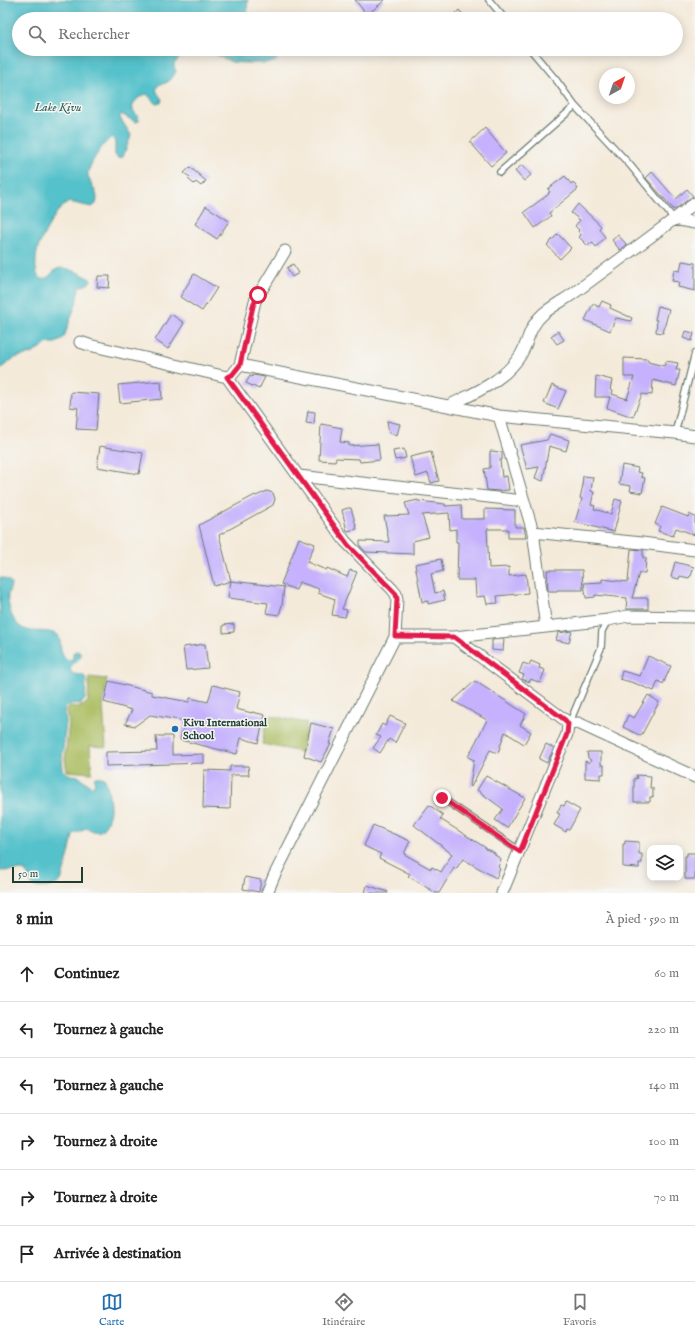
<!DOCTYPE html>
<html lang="fr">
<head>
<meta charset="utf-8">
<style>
	body { margin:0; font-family:"IM FELL English",serif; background:#f2f2f2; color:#222 }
	.controls { position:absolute; right:12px; bottom:12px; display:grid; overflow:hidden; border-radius:8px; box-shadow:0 2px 10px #0003 }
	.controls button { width:36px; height:36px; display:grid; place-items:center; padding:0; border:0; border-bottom:1px solid #e0e0e0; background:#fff; color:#222; font:20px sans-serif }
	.compass { position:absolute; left:599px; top:68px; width:36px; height:36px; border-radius:50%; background:#fff; box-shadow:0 2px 10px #0003; rotate:40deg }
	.scale { position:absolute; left:12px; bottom:10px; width:71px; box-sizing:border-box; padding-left:4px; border:2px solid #1f3d34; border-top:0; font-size:11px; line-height:14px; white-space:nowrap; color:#1f3d34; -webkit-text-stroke:3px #f6f6f2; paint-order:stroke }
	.stop { position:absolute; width:12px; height:12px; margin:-9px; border:3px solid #e11d48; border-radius:50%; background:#fff }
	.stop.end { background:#e11d48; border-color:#fff; box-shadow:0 1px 4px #0008 }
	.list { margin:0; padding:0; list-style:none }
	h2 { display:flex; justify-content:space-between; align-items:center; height:52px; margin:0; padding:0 16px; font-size:17px }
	h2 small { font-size:13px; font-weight:400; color:#767676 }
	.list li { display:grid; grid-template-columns:26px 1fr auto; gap:12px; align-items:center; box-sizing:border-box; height:56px; padding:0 16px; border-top:1px solid #e0e0e0 }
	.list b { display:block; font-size:15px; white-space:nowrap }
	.list em { font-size:13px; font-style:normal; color:#767676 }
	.icon { flex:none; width:22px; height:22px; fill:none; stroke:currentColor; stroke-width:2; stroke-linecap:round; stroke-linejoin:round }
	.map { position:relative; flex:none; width:695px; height:893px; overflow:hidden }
	.search { position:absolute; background:#fff; box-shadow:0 2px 10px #0003; left:12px; right:12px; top:12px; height:44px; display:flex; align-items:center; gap:10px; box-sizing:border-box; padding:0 14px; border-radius:22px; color:#767676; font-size:15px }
	.sheet { height:388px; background:#fff }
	nav { display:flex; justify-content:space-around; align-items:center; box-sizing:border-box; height:56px; border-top:1px solid #e0e0e0; background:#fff; font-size:11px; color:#767676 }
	nav a { display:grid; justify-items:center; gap:2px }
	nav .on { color:#1f6fb2 }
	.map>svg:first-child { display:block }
	.green { fill:#aabd60; stroke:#647d4a }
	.water { fill:#54c1cb; stroke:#3a7f80 }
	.building { fill:#c5b1fd }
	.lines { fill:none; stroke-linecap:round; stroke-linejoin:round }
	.service-casing { stroke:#6a7a6e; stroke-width:8 }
	.minor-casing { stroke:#6a7a6e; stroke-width:13 }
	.service { stroke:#fff; stroke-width:5.5 }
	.minor { stroke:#fff; stroke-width:11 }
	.route { stroke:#e11d48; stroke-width:5 }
	.poi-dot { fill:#1f6fb2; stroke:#f6f6f2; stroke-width:1.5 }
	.labels { text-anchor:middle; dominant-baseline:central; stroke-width:3; stroke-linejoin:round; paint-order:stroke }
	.poi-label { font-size:11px; font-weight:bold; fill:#1f3d34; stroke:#f6f6f2; text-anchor:start }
	.water-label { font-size:12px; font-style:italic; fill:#2c5e5a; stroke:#f6f6f2 }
</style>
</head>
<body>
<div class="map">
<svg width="695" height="893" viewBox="0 0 695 893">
	<rect width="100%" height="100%" fill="#f6f6f2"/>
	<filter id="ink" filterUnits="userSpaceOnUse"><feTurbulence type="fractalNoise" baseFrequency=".025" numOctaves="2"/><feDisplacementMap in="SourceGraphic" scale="8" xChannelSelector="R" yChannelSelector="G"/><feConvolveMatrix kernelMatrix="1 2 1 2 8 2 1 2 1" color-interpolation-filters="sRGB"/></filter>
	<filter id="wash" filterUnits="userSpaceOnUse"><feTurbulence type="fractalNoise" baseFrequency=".012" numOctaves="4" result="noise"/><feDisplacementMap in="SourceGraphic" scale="16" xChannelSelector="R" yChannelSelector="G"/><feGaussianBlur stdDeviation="0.9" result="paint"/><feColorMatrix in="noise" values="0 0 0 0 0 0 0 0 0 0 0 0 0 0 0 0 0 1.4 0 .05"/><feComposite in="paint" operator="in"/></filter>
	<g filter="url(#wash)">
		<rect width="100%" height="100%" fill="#f4eada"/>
		<path class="green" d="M89 677 107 679 103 706 106 747 90 746 92 773 67 771 65 759 69 723 67 708 83 706 88 701Z
			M267 715 307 723 301 752 262 744Z"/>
		<path class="water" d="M0 0H248L246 19H19V49H187L174 64V67L176 71C173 78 168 84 160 84 153 89 158 94 162 99L161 103 156 104 147 94C141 95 130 103 133 110 135 114 139 116 139 121L136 122 121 114 120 116V118L131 135 123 157 118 158 115 155V142L112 137C105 140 86 168 88 176 91 186 100 193 96 204L92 207 69 202C63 206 57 211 54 217 48 226 42 237 38 248 36 254 33 276 41 279 48 280 52 272 57 269 64 265 85 275 91 280L88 284 79 287 76 304 64 337 60 341 55 343H48L33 353 14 358 0 369Z
			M202 49H280L276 61C272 64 237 63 232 62 222 58 213 52 202 49Z
			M0 577C14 582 12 582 8 595 7 600 10 611 12 616 24 640 42 626 58 635 63 645 57 651 68 660L73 659V653L74 652 78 651 81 654C79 662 72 661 70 670L73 674 82 675 86 678 85 699 82 703 67 705 64 709 66 722 62 759 63 769 66 773 71 775 78 776 91 786H94L95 777C98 777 101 776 104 778 108 782 110 804 110 809 110 816 106 825 102 830 96 834 91 829 85 828 79 834 77 831 73 835L69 854 61 881C55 887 39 890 32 885L27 873 23 870 0 871Z"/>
		<g id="blocks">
			<path class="building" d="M355 0H385L367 15Z
				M459 10 467 19H450Z
				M485 128 506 153 491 166 470 142Z
				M522 165 531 175 524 181 515 171Z
				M190 167 206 181 201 186 196 182 194 184 188 179 190 177 184 173Z
				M652 172 676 199 687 189 693 196 674 210 646 178Z
				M565 176 571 184 573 182 578 189 549 213 551 216 535 228 524 212 549 194 548 193 550 192 548 189Z
				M578 204 601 226 599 229 605 237 596 247 592 242 588 246 579 237 581 235 578 231 579 230 575 226 580 220 571 213Z
				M206 206 229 221 217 239 195 224Z
				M558 234 571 248 560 259 547 245Z
				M618 235 627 245 620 250 612 240Z
				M682 261 695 263V291L678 287 679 282 672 281 674 270 680 271Z
				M293 264 299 273 292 277 287 268Z
				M194 274 217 288 202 311 180 297Z
				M98 276H110L109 288 97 287Z
				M602 301 611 305 610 308 632 318 631 321 616 318 610 331 585 320 593 304 599 307Z
				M658 306 669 309 663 333 656 332 657 320H655Z
				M171 314 184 323 168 349 155 340Z
				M558 331 564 340 557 344 551 336Z
				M685 331 694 333 692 341 683 338Z
				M624 358 648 359V362L664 366 666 361 678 363 676 370H680L676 386 653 380 652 395 642 394 633 417 607 408 610 397H595L596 376 612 380 610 390 613 391 612 394 627 399 634 377H624Z
				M253 375 265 377 259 389 246 383 250 376 252 377Z
				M161 381 162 399 120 403 118 385Z
				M552 385 566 391 558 409 544 403Z
				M71 392 99 394 96 430 76 429 78 408 70 407Z
				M308 411 315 412 314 424 306 423Z
				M387 421 400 424 397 435 389 433Z
				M321 424 342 428 340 442 349 443V446L378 444 380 460 360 462 359 459 336 458 335 461 319 460Z
				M550 434 569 440 566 451 549 446 543 481 535 478 539 467 527 469 520 445 547 440Z
				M100 446 143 453 139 474 97 467Z
				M404 449 406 458 395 460 393 451Z
				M490 451 502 452V460H500L502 477 507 476 509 490 498 491 487 490 484 469 490 468Z
				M431 452 439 481 431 483 428 473 416 477 410 457Z
				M622 465 638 468 637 472 642 473 641 477 645 478 642 493 630 491 631 486 619 484Z
				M583 476 593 477 591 491 594 492 591 505 595 506 594 509 611 514 615 499 622 501 614 532 575 522 582 499 580 498 583 485H582Z
				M267 491 273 493 275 499 273 505 219 535 231 581 214 586 199 525 255 495 256 496Z
				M418 500V501L445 504V506L461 505 462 519H485V509L515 510V527H524L526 538H508V529H487L489 568 509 567V576L526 574 528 593 497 596 498 603 487 604 485 596 476 597 475 580H457L458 542H456V529L450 530 449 513 422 515 429 537 413 541V554L366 552 360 546V541L389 542 384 516 409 515 405 503Z
				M662 507 688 517 689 514 695 517V535L676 528 673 536 658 531 660 526 655 524Z
				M348 508H351L357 529 347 531 342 510Z
				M299 538 315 544 307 562 326 570 327 568 347 577 350 570 357 572 342 609 347 610 345 617 332 615 335 599 318 593 319 589 299 582 296 590 281 584Z
				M631 549 643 550V558H646L645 573H639L632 598H648V609H626L627 598 595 595V597L586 598 584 583 602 582V579L628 582Z
				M441 559 443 571 431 574 435 593 443 591 445 600 428 604V601L422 602 415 564Z
				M675 562 694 567 691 576H690L689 578 680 576 679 579 671 577Z
				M547 570H582L583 590H557V591H548Z
				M231 581 284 587 282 605 279 615 266 613 268 603 228 598Z
				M234 624V632L223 633V625Z
				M572 631 569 643 556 640 558 633Z
				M501 639H504L503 651 492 650V640Z
				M205 644 208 668 186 670 183 647Z
				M648 656 671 666 663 684 658 681 654 691 634 683 620 679 622 671 640 676Z
				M531 661 540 665 539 668 545 670 540 683 531 679 529 682 522 679 524 675 519 673 523 663 529 665Z
				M109 681 152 692V695L189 702 190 698 208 702 213 685 240 692 236 709 252 713V712L265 715 258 743 241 738 237 754 180 740 185 721 150 715 135 726 125 724 132 710 104 702Z
				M475 681 526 714 520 725 531 732 524 744 505 732 498 753 490 750 471 787 470 786 474 760 468 757 487 720 453 701Z
				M648 695 659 702 641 736 623 727 628 715 634 718Z
				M390 716 405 723 395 743 389 739 380 753 373 748 381 737 376 735 382 724 385 726Z
				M311 723 334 729 329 744H331L321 762 304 756Z
				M156 736H172V755L204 754V763L106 766V752L157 751Z
				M546 744 554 748 547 763 539 759Z
				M587 752H601V765H604V774H601V779L585 778V761L589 763 591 760 588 758Z
				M230 766H248L249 775H231L230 809 203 808 204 770 230 771Z
				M636 775 651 776 650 788H653V797H650V802H634V778L637 779Z
				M486 776 525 798 507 828 495 820 503 809 477 790Z
				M566 802 580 810 569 830 567 829 566 832 554 825 560 814 557 813 561 805 564 806Z
				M429 805 443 815 440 819 486 848V849L495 853V855L501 859 498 867 500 869 496 878 463 859 456 869 454 868 439 893H436L408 876 410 874 379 858 381 854 364 846 373 825 410 841 404 854 431 869 432 867 441 872 452 854 414 825Z
				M625 841 639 842V854H642V863H639V868L623 867V844H625Z
				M687 853H695V879H685V856H687Z
				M245 877 261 880 259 892 243 889Z
				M367 885 388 892V893H365Z"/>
		</g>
	</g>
	<g filter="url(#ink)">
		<use href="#blocks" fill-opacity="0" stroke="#6a7a6e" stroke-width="1"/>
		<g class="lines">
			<g class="service-casing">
				<path id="service" d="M489 0 505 19
					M530 49 557 81 575 106
					M500 172 575 106 630 165 674 219
					M675 433 695 353
					M569 724 601 648 602 631 608 620
					M442 798 520 851"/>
			</g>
			<g class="minor-casing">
				<path id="minor" d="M674 219 695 223
					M80 342 89 345 227 377 232 375 240 365 255 301 285 251
					M240 365 499 416 675 433 695 436
					M227 377 345 541 392 589 396 594 397 599 395 637 274 876 267 893
					M448 406C474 393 503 382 520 356 529 342 528 327 543 314 553 305 567 299 578 290 617 261 657 233 695 203
					M499 416 533 532 546 627
					M299 476 524 501
					M533 532 642 543 695 550
					M395 637H454L546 627 608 620 628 616 695 617
					M454 637 565 720 568 724 567 734 502 893
					M568 724 578 723 695 777"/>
			</g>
			<use href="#service" class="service"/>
			<use href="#minor" class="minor"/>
		</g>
	</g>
	<g class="lines" filter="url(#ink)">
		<path class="route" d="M258 295 253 306 240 365 232 375 227 377 348 545 396 594 397 599 395 636 454 637 565 720 568 724 567 734 520 852 442 798"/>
	</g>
	<circle class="poi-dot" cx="175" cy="729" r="4"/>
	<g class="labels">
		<g class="poi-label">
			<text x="183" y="723">Kivu International<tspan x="183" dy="13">School</tspan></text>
		</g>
		<g class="water-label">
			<text x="58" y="107">Lake Kivu</text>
		</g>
	</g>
</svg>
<div class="controls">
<button><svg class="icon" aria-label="layers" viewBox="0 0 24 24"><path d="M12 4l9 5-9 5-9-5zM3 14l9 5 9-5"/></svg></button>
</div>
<svg class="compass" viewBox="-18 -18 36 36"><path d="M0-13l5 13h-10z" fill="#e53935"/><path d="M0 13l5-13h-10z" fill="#767676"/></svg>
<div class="scale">50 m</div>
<div class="stop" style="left:258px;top:295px"></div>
<div class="stop end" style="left:442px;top:798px"></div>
<div class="search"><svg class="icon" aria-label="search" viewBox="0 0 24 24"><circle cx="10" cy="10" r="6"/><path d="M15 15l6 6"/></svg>Rechercher</div>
</div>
<section class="sheet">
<h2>8 min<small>À pied · 590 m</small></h2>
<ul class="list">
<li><svg class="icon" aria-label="ahead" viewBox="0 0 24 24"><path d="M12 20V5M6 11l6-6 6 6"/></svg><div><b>Continuez</b></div><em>60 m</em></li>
<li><svg class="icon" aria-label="left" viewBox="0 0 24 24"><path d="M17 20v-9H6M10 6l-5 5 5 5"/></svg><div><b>Tournez à gauche</b></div><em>220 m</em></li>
<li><svg class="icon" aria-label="left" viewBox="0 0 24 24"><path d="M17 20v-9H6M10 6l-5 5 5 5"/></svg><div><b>Tournez à gauche</b></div><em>140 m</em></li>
<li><svg class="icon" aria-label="right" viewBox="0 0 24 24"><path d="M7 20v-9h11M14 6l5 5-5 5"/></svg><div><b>Tournez à droite</b></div><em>100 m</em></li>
<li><svg class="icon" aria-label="right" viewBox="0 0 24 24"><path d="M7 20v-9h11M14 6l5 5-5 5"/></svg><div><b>Tournez à droite</b></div><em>70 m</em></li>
<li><svg class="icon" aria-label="arrive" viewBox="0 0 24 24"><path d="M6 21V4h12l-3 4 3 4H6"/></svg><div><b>Arrivée à destination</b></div></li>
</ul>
</section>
<nav>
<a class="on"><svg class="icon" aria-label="map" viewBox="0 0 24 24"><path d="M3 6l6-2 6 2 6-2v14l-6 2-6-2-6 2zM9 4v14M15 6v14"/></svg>Carte</a>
<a><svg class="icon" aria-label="directions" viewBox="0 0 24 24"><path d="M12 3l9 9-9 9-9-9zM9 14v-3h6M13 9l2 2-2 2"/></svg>Itinéraire</a>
<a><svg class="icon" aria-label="saved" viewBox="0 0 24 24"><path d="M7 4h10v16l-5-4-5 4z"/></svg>Favoris</a>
</nav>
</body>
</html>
